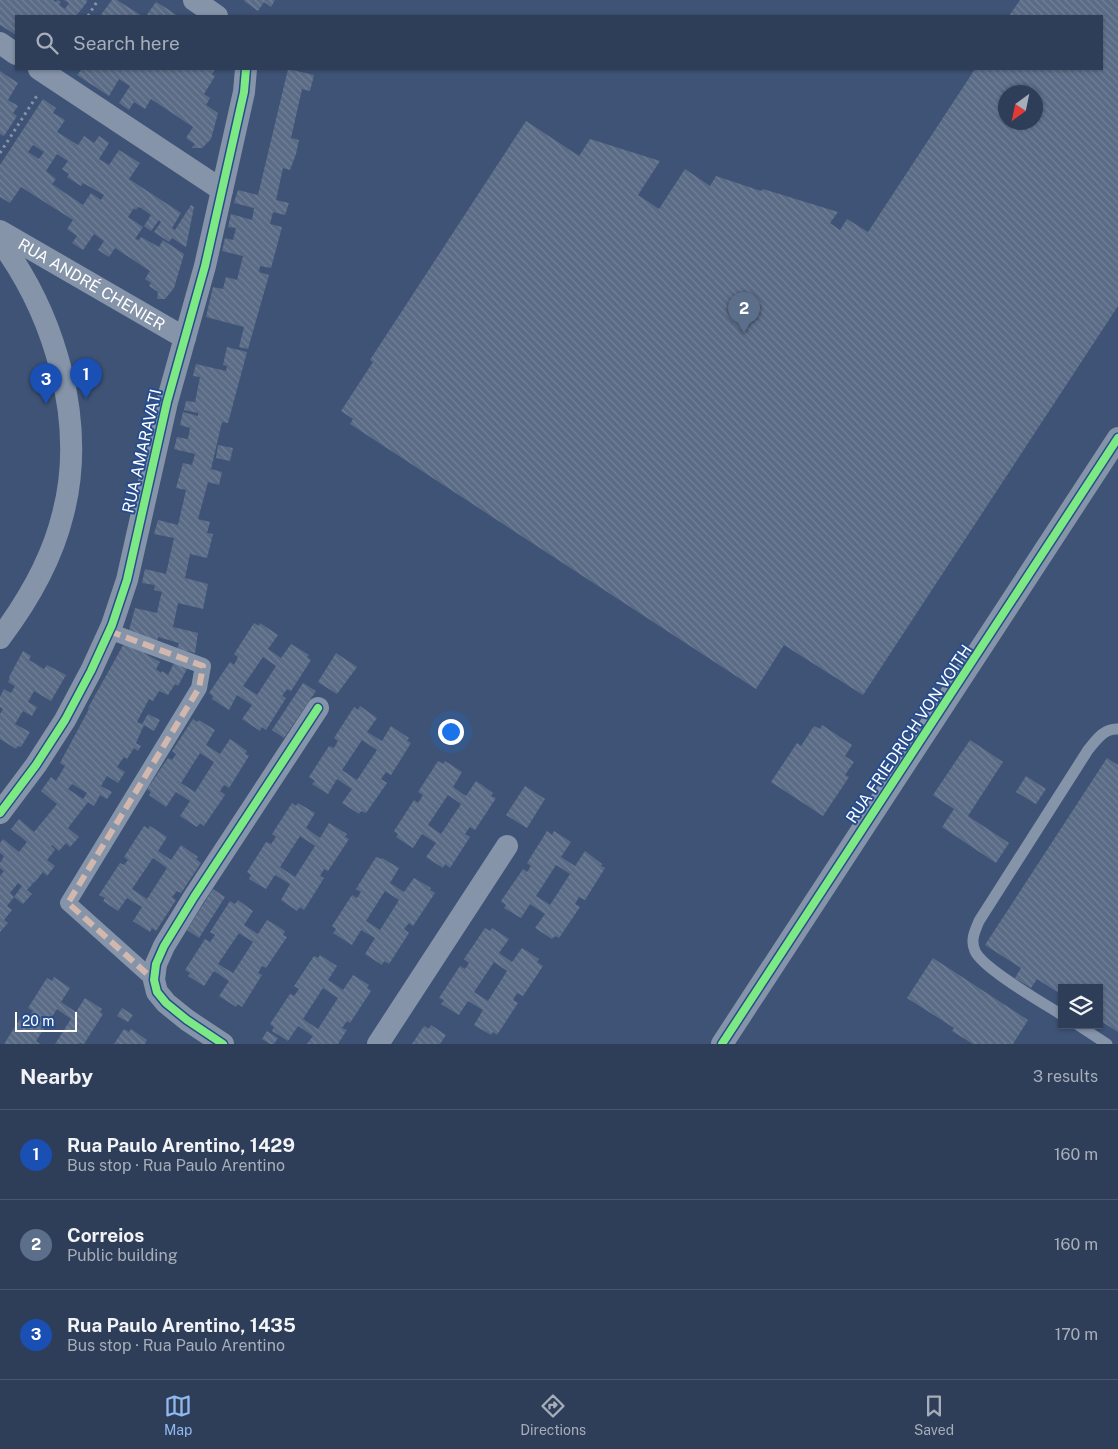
<!DOCTYPE html>
<html lang="en">
<head>
<meta charset="utf-8">
<style>
	body { margin:0; font-family:"Public Sans",sans-serif; background:#3a4961; color:#f1f3f6 }
	.controls { position:absolute; right:15px; bottom:15px; display:grid; overflow:hidden; border-radius:0px; box-shadow:0 1px 4px #0004 }
	.controls button { width:45px; height:45px; display:grid; place-items:center; padding:0; border:0; border-bottom:1px solid #49576e; background:#2e3e58; color:#f1f3f6; font:25px sans-serif }
	.compass { position:absolute; left:998px; top:85px; width:45px; height:45px; border-radius:50%; background:#2e3e58; box-shadow:0 1px 4px #0004; rotate:213deg }
	.scale { position:absolute; left:15px; bottom:12px; width:62px; box-sizing:border-box; padding-left:5px; border:2px solid #fff; border-top:0; font-size:14px; line-height:18px; white-space:nowrap; color:#fff; -webkit-text-stroke:4px #274d8d; paint-order:stroke }
	.you { position:absolute; left:450px; top:731px; width:18px; height:18px; margin:-12px; border:4px solid #fff; border-radius:50%; background:#1a73e8; box-shadow:0 0 0 8px #1a73e833 }
	.badge { display:grid; place-items:center; width:32px; height:32px; border-radius:50%; background:#90b9f0; color:#fff; font-size:16px; font-weight:700 }
	.pin { position:absolute; translate:-50% -41px; filter:drop-shadow(0 1px 2px #0008) }
	.pin::after { content:''; position:absolute; top:26px; width:18px; height:15px; background:inherit; clip-path:polygon(0 0,100% 0,50% 100%) }
	.list { margin:0; padding:0; list-style:none }
	h2 { display:flex; justify-content:space-between; align-items:center; height:65px; margin:0; padding:0 20px; font-size:21px }
	h2 small { font-size:16px; font-weight:400; color:#a7aeba }
	.list li { display:grid; grid-template-columns:32px 1fr auto; gap:15px; align-items:center; box-sizing:border-box; height:90px; padding:0 20px; border-top:1px solid #49576e }
	.list b { display:block; font-size:19px; white-space:nowrap }
	.list p { margin:0; font-size:16px; white-space:nowrap; color:#a7aeba }
	.list em { font-size:16px; font-style:normal; color:#a7aeba }
	.icon { flex:none; width:28px; height:28px; fill:none; stroke:currentColor; stroke-width:2; stroke-linecap:round; stroke-linejoin:round }
	.map { position:relative; flex:none; width:1118px; height:1044px; overflow:hidden }
	.search { position:absolute; background:#2e3e58; box-shadow:0 1px 4px #0004; left:15px; right:15px; top:15px; height:55px; display:flex; align-items:center; gap:12px; box-sizing:border-box; padding:0 18px; border-radius:0px; color:#a7aeba; font-size:19px }
	.sheet { height:335px; background:#2e3e58 }
	nav { display:flex; justify-content:space-around; align-items:center; box-sizing:border-box; height:70px; border-top:1px solid #49576e; background:#2e3e58; font-size:14px; color:#a7aeba }
	nav a { display:grid; justify-items:center; gap:2px }
	nav .on { color:#90b9f0 }
	.map>svg:first-child { display:block }
	.building { fill:url(#building-back-hatch); fill-rule:evenodd }
	.lines { fill:none; stroke-linecap:round; stroke-linejoin:round }
	.path { stroke:#8594a9; stroke-width:3; stroke-dasharray:2.5 4; stroke-linecap:butt }
	.service { stroke:#8594a9; stroke-width:11 }
	.pedestrian { stroke:#8594a9; stroke-width:16 }
	.minor { stroke:#8594a9; stroke-width:22 }
	.quiet { stroke:#d1b7ad; stroke-width:6; stroke-dasharray:12 6; stroke-linecap:butt }
	.cycleway-casing { stroke:#274d8d; stroke-width:11 }
	.cycleway { stroke:#7ce984; stroke-width:8 }
	.labels { text-anchor:middle; dominant-baseline:central; stroke-width:4; stroke-linejoin:round; paint-order:stroke }
	.street-label { font-size:16px; fill:#fff; stroke:#274d8d }
</style>
</head>
<body>
<div class="map">
<svg width="1118" height="1044" viewBox="0 0 1118 1044">
	<defs>
		<pattern id="building-back-hatch" width="6" height="6" patternUnits="userSpaceOnUse" patternTransform="scale(1.25)"><rect width="6" height="6" fill="#5a6b86"/><path d="M-1 5l2 2M0 0l6 6M5-1l2 2" fill="none" stroke="#738198"/></pattern>
	</defs>
	<rect width="100%" height="100%" fill="#3e5376"/>
	<path class="building" d="M0 0H53L55 2 58 0 61 2 59 5 65 9 69 3 64 0H87V2L76 16H16V35L0 25Z
		M112 0H117L142 16H100Z
		M245 0H275L271 7 264 2 258 11 244 1Z
		M1020 0H1118V306L863 695 784 645 756 689 350 424 353 419 341 411 373 362 370 360 526 121 579 156 590 139 660 161 638 195 659 209 685 169 710 186 716 176 761 191 763 189 838 212 830 223 840 230 847 219 868 232 975 69H1102V16H1009ZM1006 92H1036V122H1006Z
		M156 2 166 8 178 16H146Z
		M82 69H215L212 74 215 76 204 94 210 98 206 105 218 113 211 139 202 148H192L195 144 186 138 193 127 151 99 145 109 134 102 129 110 119 103 130 86 119 79 109 96 77 75Z
		M288 69 314 75 310 91 302 89 291 138 299 140 296 154 290 170 283 168 276 200 289 203 285 215 273 212 270 224 282 227 271 268 260 266 259 272 269 275 248 349 239 347 244 327 206 317 213 287 223 289 226 277 237 280 243 256 222 251 225 238 233 240 236 228 228 227 231 214 252 220 254 208 234 203 238 190 258 195Z
		M0 71 18 83 8 100 18 106 13 113 17 116 4 136 0 134Z
		M43 99 56 108 53 113 65 120 57 132 78 145 84 136 94 143 99 136 109 143 99 159 109 165 119 150 140 163 129 179 181 213 172 228 175 230 191 205 194 207 186 247 172 238 169 242 154 232 161 222 159 220 151 231 144 226 151 215 141 208 138 207 136 210 134 208 128 217 143 227 135 239 139 240 141 237 159 247 163 240 184 254 174 288 165 299H157L158 292 149 286 151 283 145 279 150 271 115 248 109 257 98 250 104 241 94 234 83 250 72 243 77 236 67 229 73 220 21 187 10 203 0 197V165ZM33 145 44 152 39 159 28 152ZM57 154 68 161 62 169 69 174 67 177 81 186 83 183 104 195 101 200 91 193 83 205 52 184 56 179 46 171Z
		M227 347 247 352 228 423 222 422 211 469 222 472 219 485 208 482 198 519 210 522 207 533 213 534 207 558 190 554 185 578 208 584 203 609 178 603 173 627 198 633 195 653 177 649 179 643 158 637 157 642 127 638 135 608 157 613 160 599 162 592 154 590 155 585 142 583 145 569 166 574 174 538 154 534 158 520 178 525 186 490 176 488 183 463 192 465 195 454 174 449 177 437 188 439 190 428 180 425 183 412 198 416V413L184 410 186 401 195 402 200 377 193 376 196 364 226 371 227 366 223 365Z
		M218 445 233 448 230 461 216 458Z
		M254 623 259 626 260 623 278 635 268 649 281 658 291 644 309 655 307 657 311 660 291 691 287 689 282 696 286 698 266 730 262 727 260 731 242 719 252 705 237 695 229 710 212 699 213 696 209 693 230 662 234 665 238 657 234 654ZM263 657 276 666 257 695 243 686Z
		M126 640 147 648 144 653 160 662 156 669 161 673 162 671 168 675 175 661 188 667 178 686 175 684 168 695 159 691 153 701 149 699 137 722 142 724 148 714 160 720 154 731 144 725 136 743 141 746 138 751 134 748 127 759 124 757 117 767 125 772 118 783 107 776 101 786 112 792 107 799 100 795 94 806 88 802 68 828 79 837 70 847 66 843 59 851 52 845 51 846 55 850 47 860 55 866 47 876 43 872 35 882V881L27 890 32 894 23 904 14 897 22 886 18 883 10 893 14 897 7 906 12 910 4 920 8 923 0 932V876L4 871 0 868V863L4 856 0 853V843L3 839 19 852 27 842 11 829 19 819 34 832 57 804 41 791 51 777 56 781 65 766 60 763 89 709 88 708ZM72 784 87 793 83 799 68 789Z
		M23 651 31 656 29 660 44 669 47 665 66 675 51 701 34 691 28 702 37 707 32 716 23 711 15 724 30 732 21 747 18 746 16 749 0 739V714L3 709 0 707V697L4 689 11 693 15 686 8 682 10 678 9 677Z
		M336 653 357 667 337 694 318 682Z
		M303 683 316 691 284 738 272 730Z
		M360 706 377 718 367 732 382 741 391 726 409 738 407 741 411 743 391 775 386 772 381 779 387 783 366 813 361 811 359 814 342 803 352 789 337 779 328 794 312 784 315 781 309 777 329 746 334 748 338 741 334 738 354 707 358 710ZM362 740 377 750 357 780 342 770Z
		M193 719 197 722 199 720 215 730 206 745 220 754 230 739 247 751 245 754 249 756 229 788 224 785 220 791 225 795 204 826 200 823 197 827 180 816 190 801 176 792 166 807 149 795 151 792 147 789 168 758 172 760 176 754 172 751ZM200 753 214 762 195 792 181 783Z
		M822 725 852 745 845 756 854 762 845 775 849 777 823 816 771 782 797 743 801 746 814 726 820 729Z
		M970 740 1003 762 968 816 1009 843 996 863 942 827 954 809 933 795Z
		M1107 758 1118 765V1032L1099 1020V988H1062V995L1037 979 1031 988 1015 978 1021 968 985 945Z
		M438 761 443 764 445 761 462 772 453 787 466 796 476 781 493 793 491 796 496 798 475 830 470 827 465 834 470 837 450 868 445 864 443 868 426 857 436 843 422 834 413 848 396 837 398 834 394 831 414 800 418 803 423 795 418 792ZM448 795 461 804 441 834 428 825Z
		M1026 776 1046 789 1036 804 1016 792Z
		M525 786 545 799 527 828 506 815Z
		M292 803 296 806 298 803 315 813 306 828 320 838 329 823 347 834 345 837 349 839 328 871 324 869 320 876 324 878 304 910 300 907 297 911 281 900 290 884 275 875 266 889 249 879 251 875 247 872 266 842 271 844 276 837 272 834ZM300 836 315 846 295 877 280 867Z
		M144 826 148 829 150 826 167 837 158 851 171 860 181 845 198 857 196 859 201 863 181 893 177 891 172 897 176 900 156 931 152 928 150 932 133 921 142 907 127 898 118 911 103 901 105 898 99 895 120 863 124 865 128 860 124 857ZM153 858 167 868 147 899 132 889Z
		M547 831 552 835 554 831 571 842 561 857 575 866 585 851 602 864 601 866 605 868 585 900 579 897 575 904 580 907 559 938 555 936 552 939 535 928 545 914 530 904 521 918 504 908 506 905 501 901 523 869 527 872 531 866 527 863ZM556 865 570 874 550 905 536 896Z
		M376 857 381 859 382 858 399 868 390 883 404 892 414 878 431 888 430 890 435 893 413 926 409 923 404 929 409 933 389 964 384 961 382 965 365 954 375 938 361 930 352 945 333 933 336 929 332 926 352 895 357 898 361 892 356 889ZM385 891 399 900 380 930 366 921Z
		M213 889 225 897 199 938 187 930Z
		M238 900 253 911 244 925 258 934 267 920 285 931 283 935 287 937 266 968 262 966 258 973 262 975 242 1007 238 1004 236 1007 219 996 229 981 214 971 204 986 188 976 190 973 185 970 205 939 210 942 215 935 210 932 230 901 235 904ZM239 933 253 942 233 973 218 964Z
		M485 928 490 931 492 928 509 939 499 953 512 962 522 948 539 959 537 962 543 966 523 996 517 993 513 1000 518 1003 497 1035 493 1032 491 1035 474 1025 483 1010 468 1001 459 1015 441 1004 444 1000 439 998 460 966 465 969 469 963 464 959ZM494 962 507 971 488 1001 474 992Z
		M320 955 337 966 328 980 343 990 353 975 369 985 367 988 371 991 350 1023 347 1021 342 1028 347 1030 338 1044H307L313 1036 298 1026 288 1041 272 1031 274 1027 270 1024 290 994 294 996 299 989 294 986 314 956 318 958ZM323 988 338 998 318 1029 303 1019Z
		M933 958 1028 1020 1013 1044H973L952 1031 954 1028 907 998Z
		M54 977 70 988 61 1002 76 1012 85 998 102 1009 100 1012 103 1014 84 1044 80 1043 79 1044H55L71 1019 57 1009 36 1041 40 1044H4L22 1016 27 1020 33 1011 28 1008 47 978 52 981Z
		M122 1008 133 1015 128 1022 117 1016Z
		M431 1025 446 1035 440 1044H412L424 1026 429 1029Z
		M124 1029 129 1032 131 1029 147 1040 145 1044H114Z
		M267 1031 278 1038 274 1044H270L262 1039Z"/>
	<g class="lines">
		<path class="path" d="M88 16 98 0
			M0 153 38 94"/>
		<path class="service" d="M1062 1015C1043 1003 982 968 975 951 970 940 975 931 979 921L1088 750C1096 740 1104 728 1118 729
			M1078 1025 1107 1044"/>
		<path class="pedestrian" d="M109 631 203 666 199 688 68 903 154 980"/>
		<g class="minor">
			<path d="M194 0 217 16"/>
			<path d="M0 43 16 54"/>
			<path d="M39 69 222 190"/>
			<path id="s1" d="M0 231 185 338"/>
			<path d="M0 241C55 315 87 422 63 514 52 559 28 601 0 638"/>
			<path d="M0 813 36 765 65 720 91 671 112 625 127 580 167 402 205 266 244 92 246 69"/>
			<path d="M223 1044 187 1020 166 1003 157 992 154 980 156 964 164 946 194 897 318 708"/>
			<path d="M378 1044 507 846"/>
			<path d="M722 1044 1118 438"/>
		</g>
		<path class="quiet" d="M109 631 203 666 199 688 68 903 154 980"/>
		<g class="cycleway-casing">
			<path id="cycleway" d="M0 813 36 765 65 720 91 671 112 625 127 580 167 402 205 266 244 92 246 69
				M223 1044 187 1020 166 1003 157 992 154 980 156 964 164 946 194 897 318 708
				M722 1044 1118 438"/>
		</g>
		<use href="#cycleway" class="cycleway"/>
	</g>
	<g class="labels">
		<g class="street-label">
			<text stroke="none"><textPath href="#s1" startOffset="106">RUA ANDRÉ CHENIER</textPath></text>
			<text transform="translate(142 451) rotate(-77)">RUA AMARAVATI</text>
			<text transform="translate(909 734) rotate(-56)">RUA FRIEDRICH VON VOITH</text>
		</g>
	</g>
</svg>
<div class="controls">
<button><svg class="icon" aria-label="layers" viewBox="0 0 24 24"><path d="M12 4l9 5-9 5-9-5zM3 14l9 5 9-5"/></svg></button>
</div>
<svg class="compass" viewBox="-18 -18 36 36"><path d="M0-13l5 13h-10z" fill="#e53935"/><path d="M0 13l5-13h-10z" fill="#a7aeba"/></svg>
<div class="scale">20 m</div>
<div class="you"></div>
<div class="pin badge" style="left:86px;top:399px;background:#1a4fb4">1</div>
<div class="pin badge" style="left:744px;top:333px;background:#5c6f8a">2</div>
<div class="pin badge" style="left:46px;top:404px;background:#1a4fb4">3</div>
<div class="search"><svg class="icon" aria-label="search" viewBox="0 0 24 24"><circle cx="10" cy="10" r="6"/><path d="M15 15l6 6"/></svg>Search here</div>
</div>
<section class="sheet">
<h2>Nearby<small>3 results</small></h2>
<ul class="list">
<li><span class="badge" style="background:#1a4fb4">1</span><div><b>Rua Paulo Arentino, 1429</b><p>Bus stop · Rua Paulo Arentino</p></div><em>160 m</em></li>
<li><span class="badge" style="background:#5c6f8a">2</span><div><b>Correios</b><p>Public building</p></div><em>160 m</em></li>
<li><span class="badge" style="background:#1a4fb4">3</span><div><b>Rua Paulo Arentino, 1435</b><p>Bus stop · Rua Paulo Arentino</p></div><em>170 m</em></li>
</ul>
</section>
<nav>
<a class="on"><svg class="icon" aria-label="map" viewBox="0 0 24 24"><path d="M3 6l6-2 6 2 6-2v14l-6 2-6-2-6 2zM9 4v14M15 6v14"/></svg>Map</a>
<a><svg class="icon" aria-label="directions" viewBox="0 0 24 24"><path d="M12 3l9 9-9 9-9-9zM9 14v-3h6M13 9l2 2-2 2"/></svg>Directions</a>
<a><svg class="icon" aria-label="saved" viewBox="0 0 24 24"><path d="M7 4h10v16l-5-4-5 4z"/></svg>Saved</a>
</nav>
</body>
</html>
